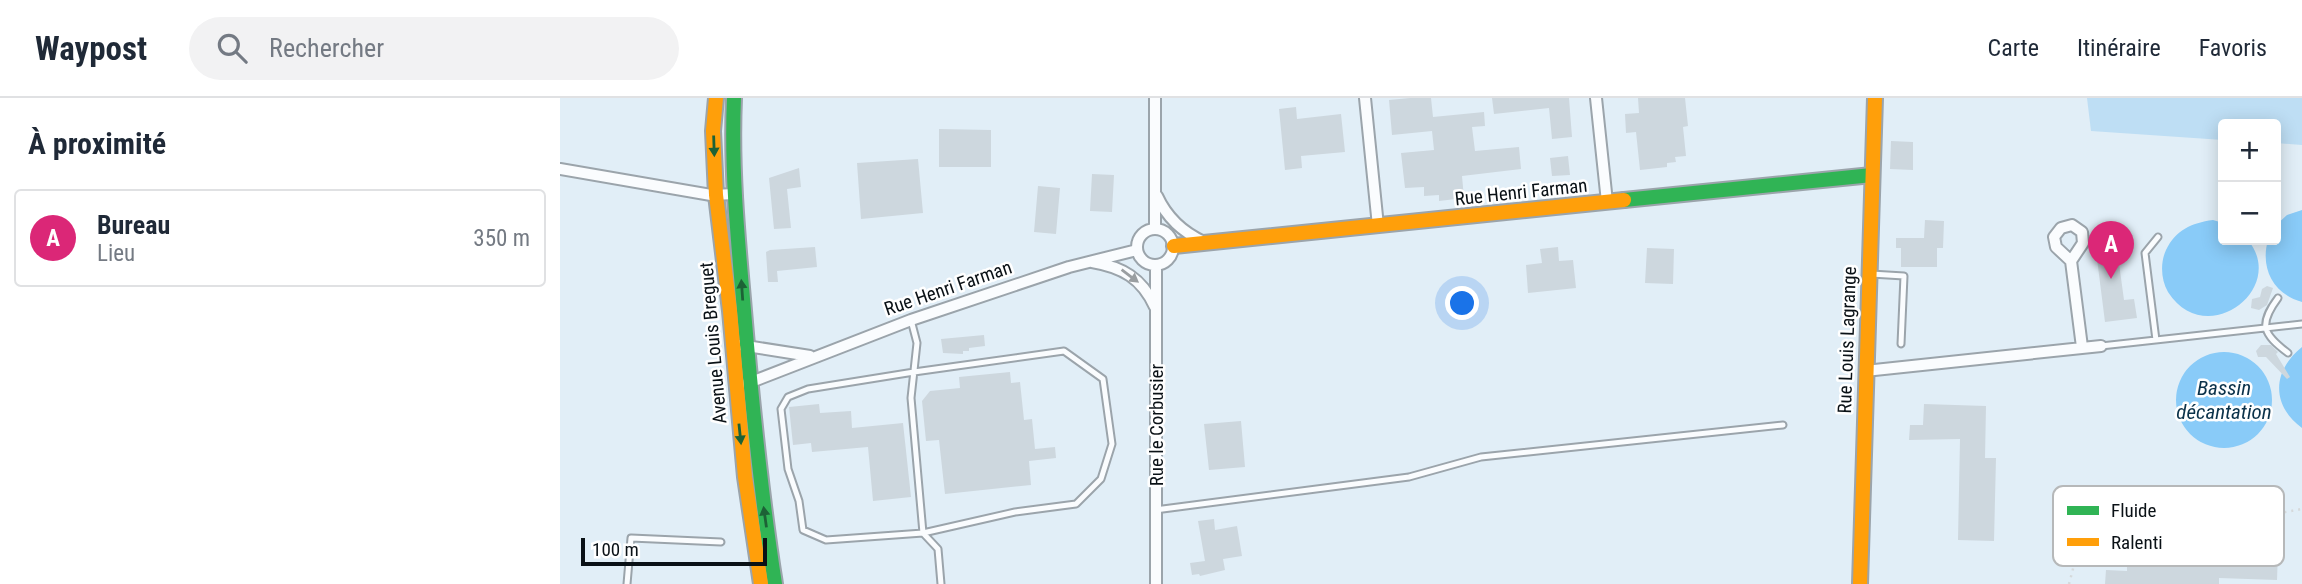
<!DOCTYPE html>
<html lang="fr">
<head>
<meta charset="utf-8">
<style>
	body { margin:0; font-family:"Roboto Condensed",sans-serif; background:#f2f2f3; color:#1f2937 }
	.controls { position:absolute; right:21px; top:21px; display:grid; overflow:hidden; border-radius:7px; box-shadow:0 4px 18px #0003 }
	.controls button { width:63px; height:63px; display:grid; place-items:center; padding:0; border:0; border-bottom:2px solid #e0e1e3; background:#fff; color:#1f2937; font:35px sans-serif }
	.scale { position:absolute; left:21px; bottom:18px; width:186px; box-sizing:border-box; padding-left:7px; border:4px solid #0a1116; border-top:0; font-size:19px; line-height:24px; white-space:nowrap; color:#0a1116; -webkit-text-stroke:5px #fff; paint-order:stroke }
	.you { position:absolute; left:903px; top:206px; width:24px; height:24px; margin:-18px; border:5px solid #fff; border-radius:50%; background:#1a73e8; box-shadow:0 0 0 10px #1a73e833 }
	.badge { display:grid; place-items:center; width:46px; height:46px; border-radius:50%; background:#db2777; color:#fff; font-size:23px; font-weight:700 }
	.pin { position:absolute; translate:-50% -58px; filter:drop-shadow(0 2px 4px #0008) }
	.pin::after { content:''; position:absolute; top:37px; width:24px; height:21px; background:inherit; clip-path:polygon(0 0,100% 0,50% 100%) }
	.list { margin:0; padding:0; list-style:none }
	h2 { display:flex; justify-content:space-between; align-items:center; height:91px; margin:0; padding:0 28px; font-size:30px }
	h2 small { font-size:23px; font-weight:400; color:#747a83 }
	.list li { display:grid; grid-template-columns:46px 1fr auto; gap:21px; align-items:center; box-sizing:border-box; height:98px; margin:0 14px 14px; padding:0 14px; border:2px solid #e0e1e3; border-radius:7px }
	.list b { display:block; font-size:26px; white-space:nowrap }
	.list p { margin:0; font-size:23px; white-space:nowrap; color:#747a83 }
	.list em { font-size:23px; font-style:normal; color:#747a83 }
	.icon { flex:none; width:38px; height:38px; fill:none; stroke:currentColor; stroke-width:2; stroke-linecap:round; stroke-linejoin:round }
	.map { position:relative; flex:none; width:1742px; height:486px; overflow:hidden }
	header { display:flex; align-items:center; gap:42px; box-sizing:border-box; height:98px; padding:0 35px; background:#fff; border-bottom:2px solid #e0e1e3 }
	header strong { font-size:33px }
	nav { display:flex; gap:38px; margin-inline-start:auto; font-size:24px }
	.search { width:490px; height:63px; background:#f2f2f3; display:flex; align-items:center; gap:18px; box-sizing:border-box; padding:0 24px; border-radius:38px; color:#747a83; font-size:26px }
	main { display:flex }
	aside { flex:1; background:#fff }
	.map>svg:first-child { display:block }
	.green { fill:#bedef4 }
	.water { fill:#89cbf8 }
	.building { fill:#cdd7de }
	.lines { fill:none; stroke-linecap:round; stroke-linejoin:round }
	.lane-casing { stroke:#9ba4ab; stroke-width:9 }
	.street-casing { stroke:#9ba4ab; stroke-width:14 }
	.fast-casing { stroke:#9ba4ab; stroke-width:18 }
	.slow-casing { stroke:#9ba4ab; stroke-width:18 }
	.path { stroke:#d5d9db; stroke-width:2.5; stroke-dasharray:2 5; stroke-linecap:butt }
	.lane { stroke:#fafcfe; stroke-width:5 }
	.street { stroke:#fafcfe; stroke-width:10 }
	.fast { stroke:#30b455; stroke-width:14 }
	.slow { stroke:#ff9f0a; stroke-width:14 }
	.oneway { fill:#1d6236 }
	.oneway2 { fill:#9a9ea1 }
	.labels { text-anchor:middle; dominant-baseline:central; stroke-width:5; stroke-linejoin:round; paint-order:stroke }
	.street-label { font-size:19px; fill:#0a1116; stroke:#fff }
	.water-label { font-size:21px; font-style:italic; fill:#0b324a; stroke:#fff }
	.key { fill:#fff; stroke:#b6b8b9; stroke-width:2 }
	.key-label { font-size:19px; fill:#0a1116 }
</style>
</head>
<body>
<header>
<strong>Waypost</strong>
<div class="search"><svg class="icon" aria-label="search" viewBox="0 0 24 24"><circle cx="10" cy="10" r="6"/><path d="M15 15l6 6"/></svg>Rechercher</div>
<nav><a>Carte</a><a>Itinéraire</a><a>Favoris</a></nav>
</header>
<main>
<aside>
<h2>À proximité<small></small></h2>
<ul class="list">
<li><span class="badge">A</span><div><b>Bureau</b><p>Lieu</p></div><em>350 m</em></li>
</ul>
</aside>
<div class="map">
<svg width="1742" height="486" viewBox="0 0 1742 486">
	<rect width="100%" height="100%" fill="#e1eef7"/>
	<path class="green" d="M1527 0H1742V47L1716 45V26H1663V42L1531 33Z"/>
	<path class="water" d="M1742 112V204C1713 196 1700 170 1708 142H1716V127L1727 117Z
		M1653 122 1663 125V142H1688C1728 191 1646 253 1608 194 1601 182 1600 165 1606 152 1616 132 1631 125 1653 122Z
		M1742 249V330C1711 307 1712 273 1742 249Z
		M1616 302a48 48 0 1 1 96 0a48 48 0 1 1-96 0Z"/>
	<path class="building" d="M850 0H871L873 19 924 14 925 28 912 29 915 53 959 49 961 71 902 78 904 100 879 103V97L864 98V89L845 90 841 55 874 52 872 33 832 37 829 2Z
		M932 0H1009L1012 39 992 41 989 10 934 16Z
		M1078 0H1125L1128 28 1123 29 1126 58 1115 59 1116 64 1107 65V69L1080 72 1076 34 1066 35 1065 16 1079 15Z
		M736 9 737 21 781 16 785 54 741 58 742 70 725 72 719 11Z
		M379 31 431 32V69H379Z
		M1331 43 1353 44V72L1330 71Z
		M1008 58 1010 77 992 78 990 60Z
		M358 61 363 115 301 121 297 65Z
		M239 70 241 89 227 91 231 130 214 131 209 80Z
		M532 76 554 77 552 114 530 113Z
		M478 88 500 90 496 136 474 134Z
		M1365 122 1384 123 1383 150H1377V169H1341V150H1336V140H1364Z
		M255 149 257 169 217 173 218 184H208L206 154 210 152Z
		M998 149 999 163 1013 162 1016 190 968 195 966 167 982 165 980 151Z
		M1087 150 1114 151 1113 186 1085 185Z
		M1558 158 1564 202 1574 201 1577 220 1545 224 1537 161Z
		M1707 188 1713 190 1707 207 1699 212 1691 210 1692 201 1700 199 1702 191Z
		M424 237 425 248 409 250V253H403V256L383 255 381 241Z
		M1701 247H1711L1718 254 1716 256 1730 279 1727 281 1706 259H1698L1696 253Z
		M450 274 451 285 460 284 464 322 472 321 475 351 495 349 496 360 469 363 471 387 385 396 379 342 366 343 362 303 370 293 400 290 399 279Z
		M259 306 260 315 291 313 292 330 343 325 351 399 313 403 308 349 252 354 251 345 233 347 229 309Z
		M1364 306 1426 308 1425 360H1436L1434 443 1398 442 1400 341 1349 342 1350 327H1363Z
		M681 323 685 369 649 372 644 326Z
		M654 421 655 432 677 428 682 458 663 461 665 472 640 478 639 476 632 477 630 465 645 463 638 423Z
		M1660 453 1718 454 1717 482 1659 480V486H1545L1546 472 1567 473V468L1593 469 1594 464 1618 465V459H1631V457L1659 458Z"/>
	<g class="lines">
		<g class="lane-casing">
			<path id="lane" d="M1311 176 1344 178 1341 246
				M1718 200C1698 227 1703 236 1728 255
				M351 222 357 245 351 300 363 435 378 451 381 486
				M1596 242 1585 155 1598 139
				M1541 248 1742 226
				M504 253 543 281 552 346 541 381 516 406 455 414 363 435 266 442 243 432 239 403 228 371 221 311 228 299 248 291 354 274Z
				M595 412 849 379 921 359 1223 327
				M67 486 71 440 161 444"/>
		</g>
		<g class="street-casing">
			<path id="street" d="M595 0V131
				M805 0 818 128
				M1036 0 1047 104
				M0 71 151 97 175 96
				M597 98C607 120 622 134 644 144
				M577 149a18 18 0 1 1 36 0a18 18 0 1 1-36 0Z
				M1511 163 1496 149 1494 139 1501 130 1512 127 1522 134 1523 145 1511 163 1522 249
				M532 164C562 169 582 180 595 209
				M596 167V486
				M180 247 250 258
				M1305 273 1541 248
				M186 286 351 222 509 169 577 152"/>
		</g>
		<g class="fast-casing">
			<path id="fast" d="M174 0C171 67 177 134 183 201 191 297 200 391 215 486
				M1064 102 1312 77"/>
		</g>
		<g class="slow-casing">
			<path id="slow" d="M156 0 153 33 156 97 170 213 185 379 201 486
				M614 148 1064 102
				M1300 486 1315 0"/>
		</g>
		<path class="path" d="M1509 486 1518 452 1742 411"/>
		<use href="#lane" class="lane"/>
		<use href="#street" class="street"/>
		<use href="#fast" class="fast"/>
		<use href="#slow" class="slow"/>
	</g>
	<defs><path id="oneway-solid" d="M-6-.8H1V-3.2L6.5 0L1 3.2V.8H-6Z" transform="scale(1.75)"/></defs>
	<g class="oneway">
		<use href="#oneway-solid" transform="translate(154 48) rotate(88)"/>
		<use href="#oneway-solid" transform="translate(182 192) rotate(-94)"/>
		<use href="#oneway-solid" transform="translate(180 336) rotate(84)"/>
		<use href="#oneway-solid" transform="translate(205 419) rotate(-98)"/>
	</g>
	<use class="oneway2" href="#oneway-solid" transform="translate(570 178) rotate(37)"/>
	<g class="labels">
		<g class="street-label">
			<text transform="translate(961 94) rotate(-6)">Rue Henri Farman</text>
			<text transform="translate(388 190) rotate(-19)">Rue Henri Farman</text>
			<text transform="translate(1287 242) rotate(-88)">Rue Louis Lagrange</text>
			<text transform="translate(153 245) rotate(-95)">Avenue Louis Breguet</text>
			<text transform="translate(596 327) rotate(-90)">Rue le Corbusier</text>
		</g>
		<g class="water-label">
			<text x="1664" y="290">Bassin<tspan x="1664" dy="24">décantation</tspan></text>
		</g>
	</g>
	<rect x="1493" y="388" width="231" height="80" rx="10" class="key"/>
	<rect x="1507" y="408" width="32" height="9" fill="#30b455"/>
	<rect x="1507" y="440" width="32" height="8" fill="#ff9f0a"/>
	<g class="key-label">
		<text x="1551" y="419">Fluide</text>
		<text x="1551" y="451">Ralenti</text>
	</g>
</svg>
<div class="controls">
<button>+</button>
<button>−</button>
</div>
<div class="scale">100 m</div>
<div class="you"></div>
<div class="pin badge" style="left:1551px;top:181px">A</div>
</div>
</main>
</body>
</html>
